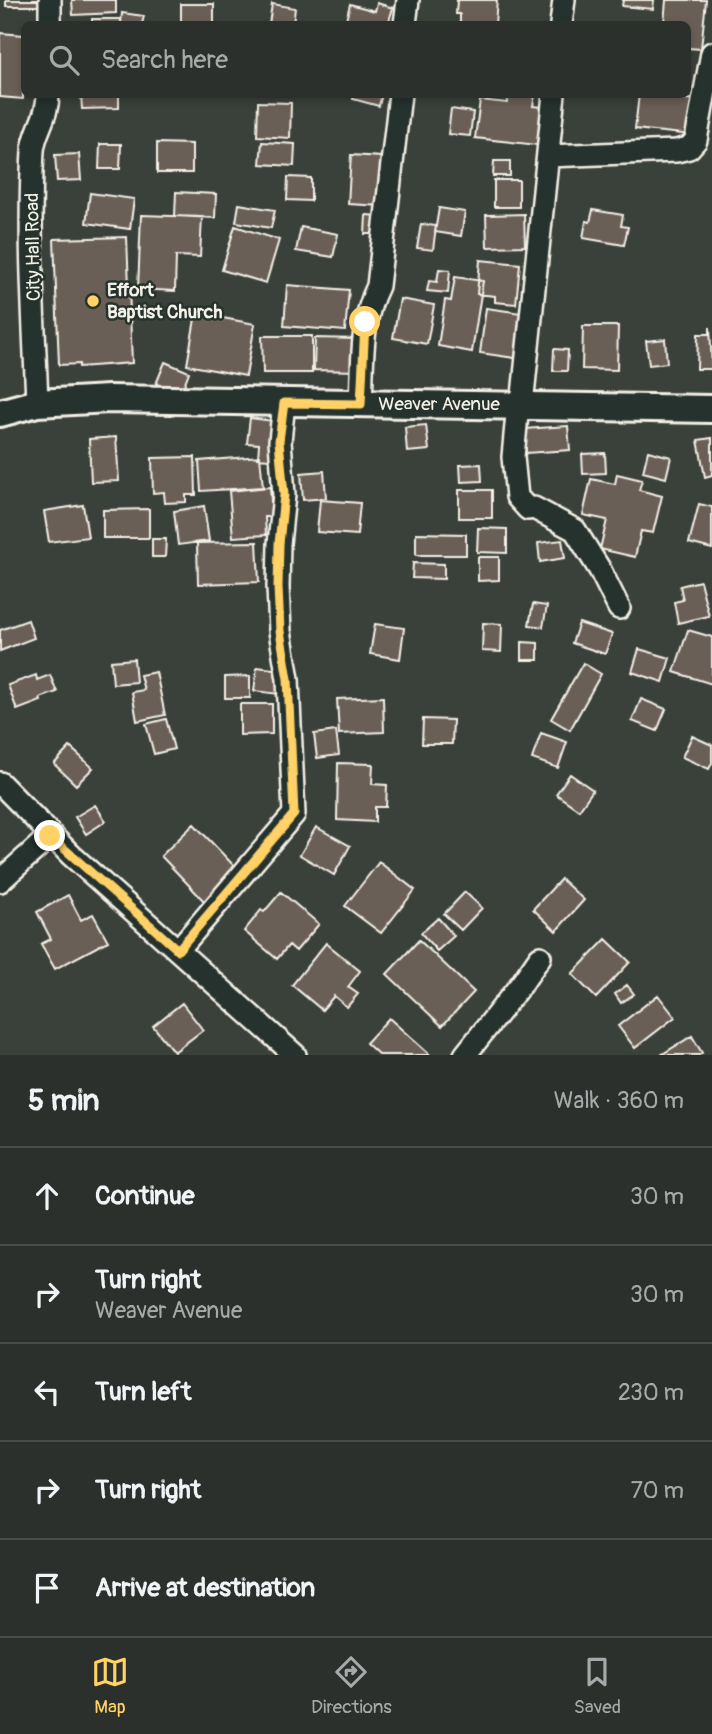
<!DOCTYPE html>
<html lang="en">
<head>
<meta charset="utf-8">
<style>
	body { margin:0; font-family:Pangolin,sans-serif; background:#343834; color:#f1f3f6 }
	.stop { position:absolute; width:21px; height:21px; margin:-16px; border:5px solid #ffd166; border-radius:50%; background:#fff }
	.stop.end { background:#ffd166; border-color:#fff; box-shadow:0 2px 7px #0008 }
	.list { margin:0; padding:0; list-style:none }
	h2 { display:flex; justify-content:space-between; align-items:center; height:91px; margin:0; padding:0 28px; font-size:30px }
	h2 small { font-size:23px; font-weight:400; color:#a6a9a9 }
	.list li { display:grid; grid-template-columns:46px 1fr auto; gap:21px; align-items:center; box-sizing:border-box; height:98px; padding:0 28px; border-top:2px solid #484b48 }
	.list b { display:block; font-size:26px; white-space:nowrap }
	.list p { margin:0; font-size:23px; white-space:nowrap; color:#a6a9a9 }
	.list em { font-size:23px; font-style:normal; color:#a6a9a9 }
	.icon { flex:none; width:38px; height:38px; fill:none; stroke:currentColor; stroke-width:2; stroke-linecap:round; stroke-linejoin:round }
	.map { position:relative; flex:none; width:712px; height:1055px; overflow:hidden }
	.search { position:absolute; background:#2c302c; box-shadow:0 4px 10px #0003; left:21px; right:21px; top:21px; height:77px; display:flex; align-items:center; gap:18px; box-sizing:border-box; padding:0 24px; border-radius:10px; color:#a6a9a9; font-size:26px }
	.sheet { height:581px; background:#2c302c }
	nav { display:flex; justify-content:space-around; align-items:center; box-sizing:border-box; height:98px; border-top:2px solid #484b48; background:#2c302c; font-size:19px; color:#a6a9a9 }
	nav a { display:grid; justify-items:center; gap:4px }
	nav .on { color:#ffd166 }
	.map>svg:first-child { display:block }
	.building { fill:#6a5e57; stroke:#f4f1e8; stroke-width:2 }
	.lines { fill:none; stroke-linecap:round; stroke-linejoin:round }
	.minor-casing { stroke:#f4f1e8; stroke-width:26 }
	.tertiary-casing { stroke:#f4f1e8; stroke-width:32 }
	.minor { stroke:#26332d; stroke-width:21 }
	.tertiary { stroke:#26332d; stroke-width:26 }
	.route { stroke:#ffd166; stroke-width:9 }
	.poi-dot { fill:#ffd166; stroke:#26332d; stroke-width:2.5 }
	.labels { text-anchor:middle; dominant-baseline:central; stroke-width:5; stroke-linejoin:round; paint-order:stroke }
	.street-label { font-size:19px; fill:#f4f1e8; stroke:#26332d }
	.poi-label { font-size:19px; font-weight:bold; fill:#f4f1e8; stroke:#26332d; text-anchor:start }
</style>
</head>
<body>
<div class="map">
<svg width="712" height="1055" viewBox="0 0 712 1055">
	<rect width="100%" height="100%" fill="#3a403a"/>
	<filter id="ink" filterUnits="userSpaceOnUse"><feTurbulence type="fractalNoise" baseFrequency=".0143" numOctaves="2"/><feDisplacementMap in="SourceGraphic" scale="14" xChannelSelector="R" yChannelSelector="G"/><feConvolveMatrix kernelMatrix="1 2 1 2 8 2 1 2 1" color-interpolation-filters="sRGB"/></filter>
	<g filter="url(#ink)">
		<path class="building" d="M6 0H38V6H6Z
			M72 0H116V13L73 15Z
			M457 0H497L495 24H460V14H456Z
			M623 0H654L653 9 622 6Z
			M666 0H706L701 49 688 48V24H664Z
			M377 3 393 8 388 24H345L350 4 375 11Z
			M181 4H214V24H181Z
			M272 4 295 8 293 24H269Z
			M122 13 144 16 142 24H121Z
			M92 19H121V24H92Z
			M0 33 24 35 23 99 0 97Z
			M81 94H119V108L82 109Z
			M354 94H382L379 106 353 99Z
			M508 94 535 95 533 106 542 107 537 145 475 138 480 100 507 103Z
			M639 94H677V98L696 100 692 135 635 129Z
			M258 102 291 103 290 138 257 136Z
			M451 109 473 112 470 136 448 134Z
			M262 142 295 144 294 166 260 164Z
			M157 143 192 144V173H157Z
			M100 144H121L120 169H99Z
			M79 154 81 180 57 181 55 155Z
			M351 155 381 157 380 177H384L382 206 348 204Z
			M494 161H510V176H493Z
			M288 177 311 178V201L287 200Z
			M494 180H519V207H494Z
			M176 192 216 194 215 218 175 216Z
			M90 193 134 199 130 229 86 223Z
			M239 204 275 210 271 228 236 222Z
			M439 208 465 212 461 236 435 232Z
			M593 210 623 215 621 226 628 227 624 245 583 238 586 221 590 222Z
			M524 214 525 246 487 247 486 215Z
			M141 215 202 217 200 257 176 256 175 291 138 289Z
			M366 215 379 216V234H365Z
			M421 224 436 226 433 250 417 248Z
			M235 226 279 240 266 283 222 270Z
			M301 227 338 234 333 257 296 251Z
			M127 237 132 363 79 367V364L59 365 54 239Z
			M480 260 520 264 516 304 495 302V296L477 294Z
			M439 269 450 270 448 293 427 291 429 281 437 282Z
			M455 277 483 281 472 352 438 346 445 300 451 301Z
			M287 285 349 290 345 331 284 326Z
			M400 299 434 305 427 344 393 338Z
			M486 308 521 313 515 358 480 353Z
			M196 313 255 324 246 376 187 365Z
			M583 326H618L617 370 582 369Z
			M710 327 712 369H697L698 334H710Z
			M262 336H312V373H263Z
			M315 338 359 339 358 371 314 370Z
			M665 339 667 363 649 365 646 341Z
			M554 349 568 350 567 371H553Z
			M165 362 189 372 181 393 156 384Z
			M250 418 274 421 270 459 258 458 259 444 247 443Z
			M426 425 429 450 407 452 405 427Z
			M568 426 570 450 526 453 524 429Z
			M116 437 119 481 91 482 89 439Z
			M712 438V475L705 477 698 440Z
			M648 451 671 457 666 478 643 472Z
			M605 453 606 473 583 474 582 454Z
			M260 456 263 487 201 491 199 461Z
			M195 457 196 495H186V502L165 503 164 492 153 493 152 458Z
			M481 464 482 481 461 482 460 465Z
			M324 471 326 498 303 500 301 473Z
			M617 474 642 480 639 490 662 496 653 533 641 531 635 557 600 549 607 520 583 515 591 479 615 484Z
			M270 487 272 517H265L266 535 233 537 229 491Z
			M459 490H492V518H459Z
			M320 500 360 503 357 535 317 532Z
			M699 504 712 507V549L689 543Z
			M83 505 88 537 49 542 44 511Z
			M204 506 209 541 178 545 174 511Z
			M149 509V538H103V510Z
			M478 528 507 529V553L477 552Z
			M416 533 466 534V555H416Z
			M152 539H166L165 557H152Z
			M562 540 565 558 540 562 538 543Z
			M257 542 259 582 198 584 197 543Z
			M478 557H499V580L478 581Z
			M413 563 444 564V579L412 578Z
			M700 581 709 616 678 623 674 602 683 600 680 586Z
			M533 604 547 606 543 627 529 625Z
			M28 620 34 638 0 651V630Z
			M483 623 502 624 501 652 482 651Z
			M579 623 612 634 605 654 572 643Z
			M375 624 404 628 400 659 370 654Z
			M688 630 712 637V684L674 672Z
			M522 642 538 643V660H522Z
			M639 649 670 658 663 682 632 672Z
			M134 659 136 682 113 684 111 661Z
			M583 663 601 674 570 730 551 719Z
			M257 667 282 670 279 694 254 691Z
			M156 672 165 715 137 721 132 692 144 690 140 675Z
			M36 675 37 680 50 675 57 692 40 698 41 701 17 710 8 685Z
			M250 676V698H225V677Z
			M383 697 384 732 339 734 337 699Z
			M641 699 666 709 657 731 632 721Z
			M240 704H272V734L240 735Z
			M166 719 174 749 154 754 146 724Z
			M423 719 453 720 452 744H422Z
			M336 731 339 755 317 758 314 734Z
			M541 733 567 742 558 768 532 759Z
			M692 736 712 745V763L709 769 682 757Z
			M70 747 93 768 76 785 54 764Z
			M338 763 373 764 372 784 387 785 386 807H375V822L337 820Z
			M570 774 593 790 579 810 556 794Z
			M95 805 106 821 86 834 75 817Z
			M194 824 238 870 205 902 161 856Z
			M316 827 350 846 334 875 300 855Z
			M379 862 415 890 381 933 345 906Z
			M561 879 584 900 556 931 533 909Z
			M281 892 319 924 296 951 289 945 277 959 244 931 261 910 264 912Z
			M465 892 482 908 461 930 444 914Z
			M68 895 81 920 93 914 108 941 55 969 41 944 51 939 37 912Z
			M438 918 454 936 437 951 421 933Z
			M606 939 630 962 596 998 572 974Z
			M419 940 474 992 442 1026 387 974Z
			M326 943 360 971 348 987 358 994 347 1007 334 996 322 1010 292 985Z
			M627 985 634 994 621 1003 615 994Z
			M658 995 675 1017 635 1048 618 1026Z
			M182 1003 203 1030 174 1052 153 1026Z
			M389 1018 430 1055H379L366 1043Z
			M692 1036 702 1053 699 1055H661Z"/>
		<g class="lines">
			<g class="minor-casing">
				<path id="minor" d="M50 24V0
					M405 24 408 0
					M561 24 564 0
					M548 156 676 151 689 148 696 140 712 53
					M37 403C34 320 28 234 33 151 34 132 48 118 48 94
					M361 404C363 364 360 322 378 286L400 94
					M518 404 513 457 517 497 528 509 534 508 575 530 600 570 619 608
					M522 405 554 94
					M0 783 71 855 295 1055
					M0 881 50 836
					M178 950 294 814 288 679 280 631 278 587 279 544 284 495 280 441 284 403
					M465 1055 522 983 540 957"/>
			</g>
			<g class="tertiary-casing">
				<path id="tertiary" d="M0 413 37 403 109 399 712 409"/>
			</g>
			<use href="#minor" class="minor"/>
			<use href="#tertiary" class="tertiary"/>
		</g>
	</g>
	<g class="lines" filter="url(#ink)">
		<path class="route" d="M50 836 178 950 294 814 288 679 280 631 278 587 279 544 284 495 279 441 284 403 361 404 365 322"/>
	</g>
	<circle class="poi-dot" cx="93" cy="301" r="7"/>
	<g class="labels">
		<g class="street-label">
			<text transform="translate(33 247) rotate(-91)">City Hall Road</text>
			<text x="439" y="404">Weaver Avenue</text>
		</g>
		<g class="poi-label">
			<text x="107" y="290">Effort<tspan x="107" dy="22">Baptist Church</tspan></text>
		</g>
	</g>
</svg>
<div class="stop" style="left:365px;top:322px"></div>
<div class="stop end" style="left:50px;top:836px"></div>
<div class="search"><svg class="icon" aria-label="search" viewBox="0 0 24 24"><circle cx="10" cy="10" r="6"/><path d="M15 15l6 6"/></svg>Search here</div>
</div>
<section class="sheet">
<h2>5 min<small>Walk · 360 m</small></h2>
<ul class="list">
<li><svg class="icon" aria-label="ahead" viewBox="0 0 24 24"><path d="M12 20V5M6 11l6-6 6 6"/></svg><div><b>Continue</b></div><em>30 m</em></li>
<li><svg class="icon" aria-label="right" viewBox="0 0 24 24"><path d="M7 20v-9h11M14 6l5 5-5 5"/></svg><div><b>Turn right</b><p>Weaver Avenue</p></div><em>30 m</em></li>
<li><svg class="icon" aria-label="left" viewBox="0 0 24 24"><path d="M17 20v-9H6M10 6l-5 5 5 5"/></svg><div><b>Turn left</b></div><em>230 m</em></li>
<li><svg class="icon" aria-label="right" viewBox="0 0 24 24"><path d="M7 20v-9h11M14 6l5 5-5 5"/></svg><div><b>Turn right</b></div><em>70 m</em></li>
<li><svg class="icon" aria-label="arrive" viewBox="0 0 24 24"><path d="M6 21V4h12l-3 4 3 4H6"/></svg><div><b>Arrive at destination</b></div></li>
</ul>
</section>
<nav>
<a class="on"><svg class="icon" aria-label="map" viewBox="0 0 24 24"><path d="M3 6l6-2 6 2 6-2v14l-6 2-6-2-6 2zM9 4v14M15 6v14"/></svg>Map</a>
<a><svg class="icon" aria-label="directions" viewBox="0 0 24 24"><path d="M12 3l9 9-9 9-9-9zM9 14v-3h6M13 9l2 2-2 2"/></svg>Directions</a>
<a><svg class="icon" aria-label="saved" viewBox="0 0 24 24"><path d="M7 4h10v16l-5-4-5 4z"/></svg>Saved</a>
</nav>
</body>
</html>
